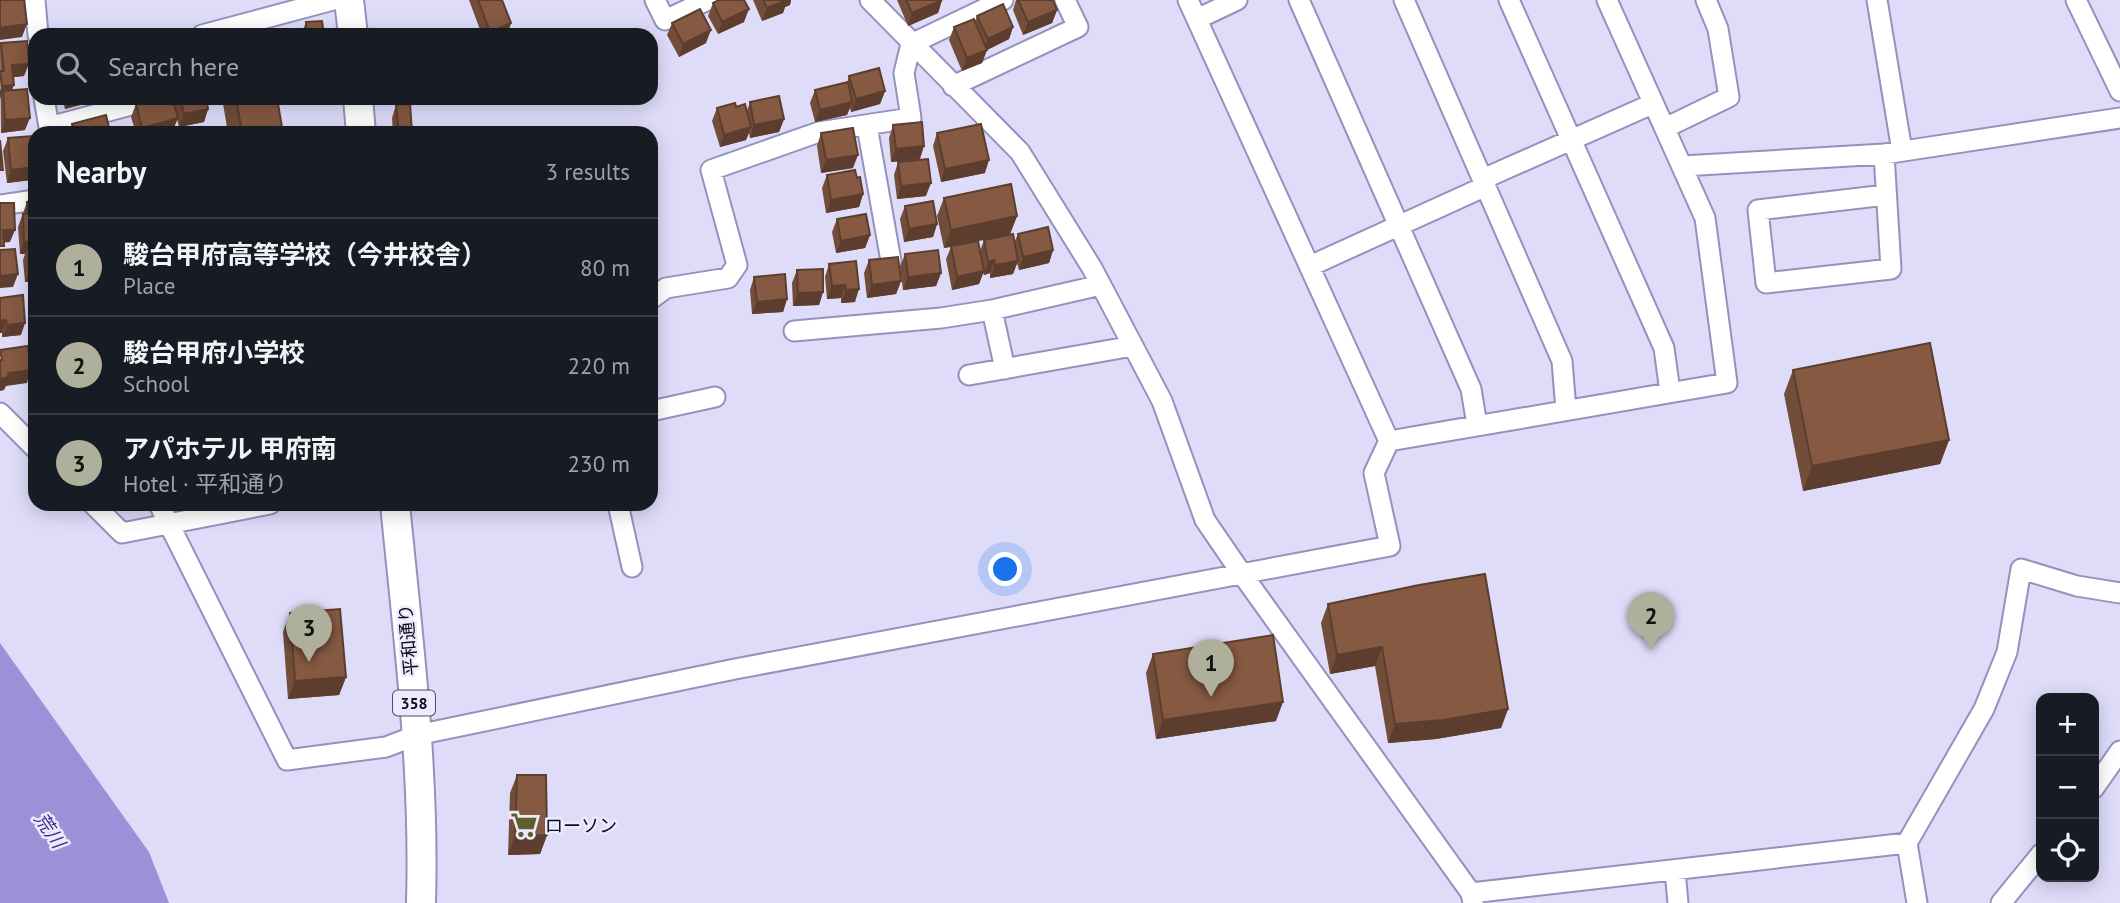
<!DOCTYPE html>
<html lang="en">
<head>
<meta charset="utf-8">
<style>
	body { margin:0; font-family:"PT Sans","Noto Sans JP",sans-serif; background:#20242c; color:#f1f3f6 }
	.controls { position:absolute; right:21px; bottom:21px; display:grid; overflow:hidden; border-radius:14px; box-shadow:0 4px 18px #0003 }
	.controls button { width:63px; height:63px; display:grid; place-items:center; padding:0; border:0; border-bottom:2px solid #363941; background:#171b24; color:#f1f3f6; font:35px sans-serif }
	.you { position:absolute; left:1006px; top:570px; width:24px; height:24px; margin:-18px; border:5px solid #fff; border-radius:50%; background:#1a73e8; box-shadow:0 0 0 10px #1a73e833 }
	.badge { display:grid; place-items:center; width:46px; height:46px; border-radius:50%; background:#afb09b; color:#111; font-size:23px; font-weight:700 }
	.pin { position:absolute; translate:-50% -58px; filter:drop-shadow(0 2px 4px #0008) }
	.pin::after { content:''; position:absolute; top:37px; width:24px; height:21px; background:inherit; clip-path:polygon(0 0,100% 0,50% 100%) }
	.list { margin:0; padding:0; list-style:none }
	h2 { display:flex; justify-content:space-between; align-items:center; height:91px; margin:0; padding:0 28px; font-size:30px }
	h2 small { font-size:23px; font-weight:400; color:#9ea1a6 }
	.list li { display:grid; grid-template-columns:46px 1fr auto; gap:21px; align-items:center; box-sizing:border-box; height:98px; padding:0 28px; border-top:2px solid #363941 }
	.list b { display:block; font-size:26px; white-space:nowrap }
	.list p { margin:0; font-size:23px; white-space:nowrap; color:#9ea1a6 }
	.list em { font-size:23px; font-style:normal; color:#9ea1a6 }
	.icon { flex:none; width:38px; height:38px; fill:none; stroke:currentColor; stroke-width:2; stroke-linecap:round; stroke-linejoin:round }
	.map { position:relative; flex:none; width:2120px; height:903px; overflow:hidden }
	.search { position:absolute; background:#171b24; box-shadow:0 4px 18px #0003; left:28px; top:28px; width:630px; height:77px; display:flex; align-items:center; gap:18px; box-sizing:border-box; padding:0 24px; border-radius:21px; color:#9ea1a6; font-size:26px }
	.panel { position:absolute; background:#171b24; box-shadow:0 4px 18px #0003; left:28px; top:126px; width:630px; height:385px; border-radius:21px }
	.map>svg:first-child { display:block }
	.water { fill:#9a91d9 }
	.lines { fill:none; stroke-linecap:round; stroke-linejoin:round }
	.minor-casing { stroke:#9591bf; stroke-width:23 }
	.highway-casing { stroke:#9591bf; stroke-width:32 }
	.minor { stroke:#fff; stroke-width:19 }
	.highway { stroke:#fff; stroke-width:28 }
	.wall { fill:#724d39; fill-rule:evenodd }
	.shaded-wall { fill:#5d3e2e }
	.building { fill:#855942; stroke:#5d3e2e; stroke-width:2 }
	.labels { text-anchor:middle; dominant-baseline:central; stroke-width:5; stroke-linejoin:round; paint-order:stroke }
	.shield { fill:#ebeafe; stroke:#4f4d5e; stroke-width:2 }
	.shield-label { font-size:16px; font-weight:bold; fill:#0c0a1a }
	.street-label { font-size:18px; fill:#0c0a1a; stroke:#ebeafe }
	.poi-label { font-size:18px; fill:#0c0a1a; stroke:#ebeafe; text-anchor:start }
	.water-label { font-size:19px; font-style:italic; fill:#443186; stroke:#ebeafe }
</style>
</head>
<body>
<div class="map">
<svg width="2120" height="903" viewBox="0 0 2120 903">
	<rect width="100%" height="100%" fill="#dedcf9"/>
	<path class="water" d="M0 643 149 852 169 903H0Z"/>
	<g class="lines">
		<g class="minor-casing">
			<path id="minor" d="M35 0 38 35
				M655 0 665 20 708 0
				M870 0 1020 152 1092 268 1162 401 1205 520 1242 574 1471 893 1473 903
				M1188 0 1389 441
				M1299 0 1471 389 1477 425
				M1404 0 1562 361 1566 410
				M1509 0 1664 348 1670 392
				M1877 0 1902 151
				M2076 0 2120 91
				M1197 19 1237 0
				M202 35 333 0
				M953 86 1078 27 1065 0
				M44 98 50 133
				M867 126 891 261
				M49 127 157 98
				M1665 128 1729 97 1718 29 1706 0
				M1683 166 1884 154
				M1483 179 1652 104
				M1886 195 1758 210 1766 283 1891 269 1884 154 2120 118
				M0 205 35 200
				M1310 266 1486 186
				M651 299 666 288 728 278 737 265 711 170 819 132 911 118 904 73 911 44 1003 0
				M992 310 1005 369
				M794 331 941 318 992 310 1101 285
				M969 375 1133 346
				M651 411 715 397
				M0 413 35 448
				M1389 441 1727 383 1705 218 1607 0
				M93 504 122 533 270 504
				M159 504 287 760 386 747 417 735 735 669 1390 546 1374 473 1389 441
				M618 504 632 567
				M2094 788 2120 751
				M1907 843 1917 903
				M1675 870 1678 903
				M1471 893 1907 843 1984 709 2007 652 2021 569 2077 586 2120 593
				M2001 903 2041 854"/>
		</g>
		<g class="highway-casing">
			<path id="highway" d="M349 0 353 35
				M358 98 361 133
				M395 504C408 637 425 770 421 903"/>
		</g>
		<use href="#minor" class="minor"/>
		<use href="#highway" class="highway"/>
	</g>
	<path class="wall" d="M469 0H502L511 23 507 35H482Z
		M753 0H791L790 5 785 7 783 13 762 21Z
		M897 0H942L938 13 908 26Z
		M1016 0H1053L1057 10 1052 23 1023 35 1013 10Z
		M713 3 744 22 718 34 708 16Z
		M977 16 1013 27 1009 39 987 50 982 63 962 71 949 40 954 27 975 22Z
		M306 22 324 35H301Z
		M672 23 706 43 679 57 667 35Z
		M1 43 24 76 13 77 12 90 25 130 1 133 0 46Z
		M849 76 885 91 880 104 851 112 850 108 847 115 815 122 810 103 815 90 847 83Z
		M62 98H96L95 101 65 109Z
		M176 98H206L208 109 204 122 179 127 177 119 173 130 164 133H136L131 117 136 104H174Z
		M222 98H277L283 133H228Z
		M750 102 784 119 779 132 750 138 749 133 746 140 720 147 712 121 717 108 736 107 747 111Z
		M396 105 412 133H393L392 118Z
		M72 124 109 133H69Z
		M893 125 920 159 891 162 889 138Z
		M821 133 853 168 821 173 817 146Z
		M937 133 985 173 941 182 933 146Z
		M8 138 35 159V169L31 180 7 183 3 151Z
		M898 162 926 196 897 199 894 175Z
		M827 175 857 178 863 194 859 207 826 213 822 188Z
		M944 198 1017 216 1010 234 1014 243 1018 234 1053 250 1049 263 1019 270 1017 263 1013 274 990 278V273L984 275 983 273 979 284 952 290 946 259 951 247 944 248 937 216ZM984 240 980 251 978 241Z
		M35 201V281L25 282 23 260 25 254H20L18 227 27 202Z
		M905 206 937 224 933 237 904 242 900 219Z
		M837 219 870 235 865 248 836 253 832 232Z
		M905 254 941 273 936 286 903 290 900 267Z
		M869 260 901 281 896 294 867 298 864 273Z
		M856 261 855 302 841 303V298L827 299 825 277 829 264Z
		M797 270 823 292 819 305 793 306 792 283Z
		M754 277 787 299 783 312 752 314 750 290Z
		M35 297V333H34L32 306Z
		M0 298 21 335 2 337V333H0Z
		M35 345V380H34L32 354Z
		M1793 370 1949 440 1940 464 1803 491 1784 394Z
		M1328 604 1508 709 1501 728 1436 739 1388 743 1375 666 1330 674 1321 623Z
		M290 613 346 677 339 695 288 699 283 632Z
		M1153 654 1276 721 1156 739 1146 673Z
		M517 775 547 835 540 854 508 855 510 793Z"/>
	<path class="shaded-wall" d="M784 0H791L790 5 785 7 783 13 762 21 767 8Z
		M942 0 938 13 908 26 912 13Z
		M749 9 744 22 718 34 722 22Z
		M1057 10 1052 23 1023 35 1028 22Z
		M511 23 507 35H489L490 32Z
		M27 24 22 37 0 40V28Z
		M1013 27 1009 39 985 51 987 50 982 63 962 71 967 58 983 51 988 39Z
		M711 30 706 43 679 57 683 44Z
		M29 64 24 76 7 78 12 65Z
		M14 85 9 98 3 91 0 99V91L2 86Z
		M885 91 880 104 851 112 856 99Z
		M68 98H96L95 101 65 109Z
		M852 102 847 115 815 122 820 110Z
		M208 109 204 122 179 127 184 114Z
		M30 118 25 130 1 133 5 120Z
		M178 118 173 130 164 133H140L142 128Z
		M784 119 779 132 750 138 754 125Z
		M751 127 746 140 720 147 724 135Z
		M924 146 920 159 891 162 896 149Z
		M858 155 853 168 821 173 826 160Z
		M989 160 985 173 941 182 945 169Z
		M35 167 31 180 7 183 11 170Z
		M931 183 926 196 897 199 901 186Z
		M863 194 859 207 826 213 831 200Z
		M1017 216 1010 234 944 248 951 230Z
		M937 224 933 237 904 242 909 229Z
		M3 230H15L10 242 0 243Z
		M870 235 865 248 836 253 841 241Z
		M35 241V246L32 253 28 247 25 254H20L24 242Z
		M1053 250 1049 263 1019 270 1023 257Z
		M994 260 990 273 984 275 988 262Z
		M1018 261 1013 274 990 278 995 265Z
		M30 269H35V281L25 282Z
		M984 271 979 284 952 290 957 277Z
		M941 273 936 286 903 290 908 277Z
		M18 274 13 287 0 288V276Z
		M901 281 896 294 867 298 872 285Z
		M845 285 841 298 827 299 832 286Z
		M859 289 855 302 841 303 846 290Z
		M823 292 819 305 793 306 798 293Z
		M787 299 783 312 752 314 757 302Z
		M6 320 2 333H0V321Z
		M25 323 21 335 2 337 7 325Z
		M31 370 27 383 6 386 4 390 0 391V379L8 373Z
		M1949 440 1940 464 1803 491 1812 466Z
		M117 504H135L133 508 115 509Z
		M1382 647 1375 666 1330 674 1337 655Z
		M346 677 339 695 288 699 295 681Z
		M1283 702 1276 721 1156 739 1163 720Z
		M1508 709 1501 728 1436 739 1388 743 1395 724Z
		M547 835 540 854 508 855 515 836Z"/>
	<path class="building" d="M0 0H24L27 24 0 28Z
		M478 0H502L511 23 490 32Z
		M719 0H744L749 9 722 22 713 3Z
		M763 0H787L767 8Z
		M906 0H942L912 13Z
		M1018 0H1053L1057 10 1028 22Z
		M1003 4 1013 27 988 39 977 16Z
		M700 9 711 30 683 44 672 23Z
		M974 19 987 50 967 58 954 27Z
		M322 21 324 35H307L306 22Z
		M27 41 29 64 12 65 14 85 2 86 0 71H4L1 43Z
		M879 68 885 91 856 99 849 76Z
		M848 82 852 102 820 110 815 90Z
		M27 89 30 118 5 120 3 91Z
		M779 96 784 119 754 125 750 102Z
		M159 98H172L178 118 142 128 136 104Z
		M180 98H206L208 109 184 114Z
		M236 98H277L283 133H242Z
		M410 103 412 133H399L396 105Z
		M735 103 736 107 745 104 751 127 724 135 717 108Z
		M106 115 110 132 105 133H75L72 124Z
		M922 122 924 146 896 149 893 125Z
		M981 124 989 160 945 169 937 133Z
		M853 128 858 155 826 160 821 133Z
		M33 136 35 167 11 170 8 138Z
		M0 140 3 170H0Z
		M928 159 931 183 901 186 898 162Z
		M855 170 857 178 860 177 863 194 831 200 827 175Z
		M1011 184 1017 216 951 230 944 198Z
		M35 201V241L24 242 23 214H27V202Z
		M933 201 937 224 909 229 905 206Z
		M0 203H14L15 230H3L4 246H0Z
		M866 214 870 235 841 241 837 219Z
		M1048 227 1053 250 1023 257 1018 234Z
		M1013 234 1018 261 995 265 994 260 988 262 984 240Z
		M978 241 984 271 957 277 951 246Z
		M35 246V269H30L28 247Z
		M15 249 18 274 0 276V250Z
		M938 250 941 273 908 277 905 254Z
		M898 257 901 281 872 285 869 260Z
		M856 261 859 289 846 290 845 285 832 286 829 264Z
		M823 269V292L798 293 797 270Z
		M785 274 787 299 757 302 754 277Z
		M23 295 25 323 7 325 6 320 0 321V298Z
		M1930 343 1949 440 1812 466 1793 370Z
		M28 346 31 370 8 373 9 377 0 379V360H2L0 350Z
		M1485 574 1508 709 1443 720 1395 724 1382 647 1337 655 1328 604 1419 585Z
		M340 609 346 677 295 681 290 613Z
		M1273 635 1283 702 1163 720 1153 654Z
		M517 775H546L547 835 515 836Z"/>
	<defs>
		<g id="supermarket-bare" transform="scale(2.1)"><path d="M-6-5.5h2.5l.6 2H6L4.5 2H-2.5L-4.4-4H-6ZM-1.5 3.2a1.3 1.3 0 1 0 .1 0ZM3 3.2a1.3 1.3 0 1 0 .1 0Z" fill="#5f5f2c" stroke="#ebeafe" stroke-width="2.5" paint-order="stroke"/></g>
	</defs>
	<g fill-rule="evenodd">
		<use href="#supermarket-bare" x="524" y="825"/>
	</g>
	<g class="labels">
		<rect class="shield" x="393" y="690.5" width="42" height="25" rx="5"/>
		<g class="shield-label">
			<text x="414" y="703">358</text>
		</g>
		<g class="street-label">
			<text transform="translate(408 640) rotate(-95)">平和通り</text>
		</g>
		<g class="poi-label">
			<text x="545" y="825">ローソン</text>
		</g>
		<g class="water-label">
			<text transform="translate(50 830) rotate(56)">荒川</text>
		</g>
	</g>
</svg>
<div class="controls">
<button>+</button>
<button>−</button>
<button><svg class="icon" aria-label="locate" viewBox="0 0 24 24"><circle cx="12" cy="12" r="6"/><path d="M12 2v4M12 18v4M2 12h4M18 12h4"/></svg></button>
</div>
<div class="you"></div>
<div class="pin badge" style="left:1211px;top:697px">1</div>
<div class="pin badge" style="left:1651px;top:650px">2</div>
<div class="pin badge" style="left:309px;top:662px">3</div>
<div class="search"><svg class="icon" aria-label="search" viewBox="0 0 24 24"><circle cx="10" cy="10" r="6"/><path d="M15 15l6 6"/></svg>Search here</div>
<section class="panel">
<h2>Nearby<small>3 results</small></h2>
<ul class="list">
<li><span class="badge">1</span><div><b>駿台甲府高等学校（今井校舎）</b><p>Place</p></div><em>80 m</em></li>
<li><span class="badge">2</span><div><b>駿台甲府小学校</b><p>School</p></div><em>220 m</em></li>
<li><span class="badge">3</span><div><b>アパホテル 甲府南</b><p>Hotel · 平和通り</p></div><em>230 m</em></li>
</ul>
</section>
</div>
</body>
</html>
